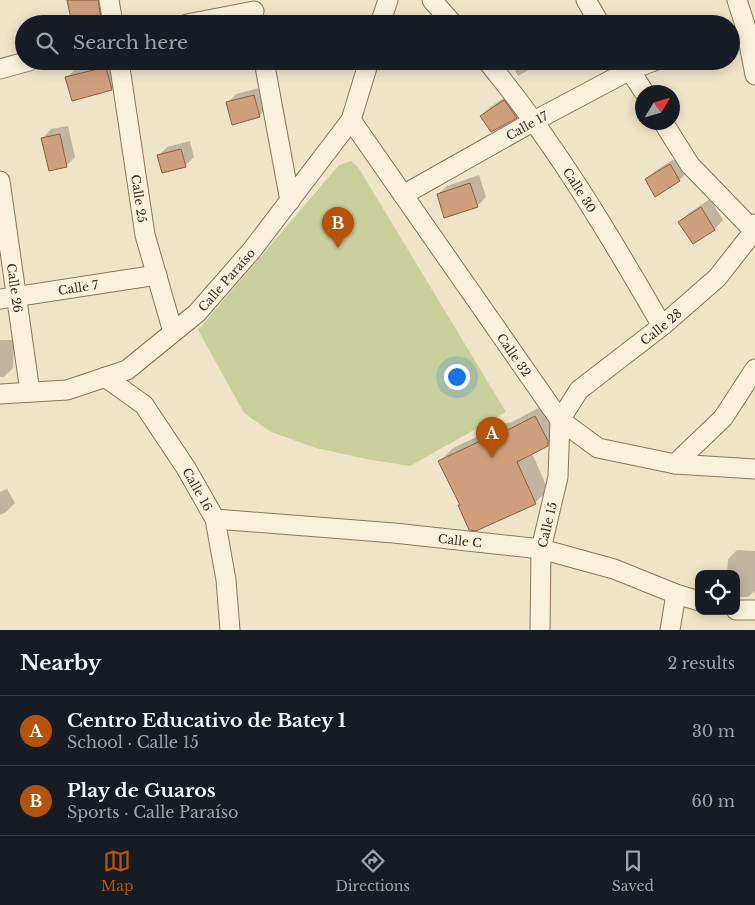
<!DOCTYPE html>
<html lang="en">
<head>
<meta charset="utf-8">
<style>
	body { margin:0; font-family:"Libre Baskerville",serif; background:#242831; color:#f1f3f6 }
	.controls { position:absolute; right:15px; bottom:15px; display:grid; overflow:hidden; border-radius:10px; box-shadow:0 2px 12px #0003 }
	.controls button { width:45px; height:45px; display:grid; place-items:center; padding:0; border:0; border-bottom:1px solid #363941; background:#171b24; color:#f1f3f6; font:25px sans-serif }
	.compass { position:absolute; left:635px; top:85px; width:45px; height:45px; border-radius:50%; background:#171b24; box-shadow:0 2px 12px #0003; rotate:52deg }
	.you { position:absolute; left:456px; top:376px; width:18px; height:18px; margin:-12px; border:4px solid #fff; border-radius:50%; background:#1a73e8; box-shadow:0 0 0 8px #1a73e833 }
	.badge { display:grid; place-items:center; width:32px; height:32px; border-radius:50%; background:#b45309; color:#fff; font-size:16px; font-weight:700 }
	.pin { position:absolute; translate:-50% -41px; filter:drop-shadow(0 1px 2px #0008) }
	.pin::after { content:''; position:absolute; top:26px; width:18px; height:15px; background:inherit; clip-path:polygon(0 0,100% 0,50% 100%) }
	.list { margin:0; padding:0; list-style:none }
	h2 { display:flex; justify-content:space-between; align-items:center; height:65px; margin:0; padding:0 20px; font-size:21px }
	h2 small { font-size:16px; font-weight:400; color:#9ea1a6 }
	.list li { display:grid; grid-template-columns:32px 1fr auto; gap:15px; align-items:center; box-sizing:border-box; height:70px; padding:0 20px; border-top:1px solid #363941 }
	.list b { display:block; font-size:19px; white-space:nowrap }
	.list p { margin:0; font-size:16px; white-space:nowrap; color:#9ea1a6 }
	.list em { font-size:16px; font-style:normal; color:#9ea1a6 }
	.icon { flex:none; width:28px; height:28px; fill:none; stroke:currentColor; stroke-width:2; stroke-linecap:round; stroke-linejoin:round }
	.map { position:relative; flex:none; width:755px; height:630px; overflow:hidden }
	.search { position:absolute; background:#171b24; box-shadow:0 2px 12px #0003; left:15px; right:15px; top:15px; height:55px; display:flex; align-items:center; gap:12px; box-sizing:border-box; padding:0 18px; border-radius:28px; color:#9ea1a6; font-size:19px }
	.sheet { height:205px; background:#171b24 }
	nav { display:flex; justify-content:space-around; align-items:center; box-sizing:border-box; height:70px; border-top:1px solid #363941; background:#171b24; font-size:14px; color:#9ea1a6 }
	nav a { display:grid; justify-items:center; gap:2px }
	nav .on { color:#b45309 }
	.map>svg:first-child { display:block }
	.pitch { fill:#c9cf9b }
	.shadow { fill:#0003 }
	.building { fill:#cf9f7d; stroke:#8d5f41 }
	.lines { fill:none; stroke-linecap:round; stroke-linejoin:round }
	.street-casing { stroke:#8d765c; stroke-width:21 }
	.street { stroke:#faf1dc; stroke-width:19 }
	.labels { text-anchor:middle; dominant-baseline:central; stroke-width:5; stroke-linejoin:round; paint-order:stroke }
	.street-label { font-size:12px; fill:#3d2e20; stroke:#f7eed8 }
</style>
</head>
<body>
<div class="map">
<svg width="755" height="630" viewBox="0 0 755 630">
	<rect width="100%" height="100%" fill="#f0e4c8"/>
	<path class="pitch" d="M351 161 358 167 506 412 410 466 371 460 316 448 271 432 244 413 198 330 339 165Z"/>
	<path class="shadow" d="M68 0H108L109 9 100 18Z
		M342 16 377 21 376 24H335Z
		M104 61H115L120 80 111 89 67 78 75 69Z
		M510 61H544L518 76Z
		M263 87 268 107 259 116 227 103 236 94Z
		M513 92 525 108 516 117 491 131 481 116 490 107Z
		M68 126 75 157 66 166 43 138 51 129Z
		M190 141 194 157 185 166 158 156 167 147Z
		M679 156 688 172 679 180H646L655 171Z
		M479 175 486 197 477 206 438 194 447 186Z
		M710 199 723 220 715 229 693 243 680 222 689 213Z
		M0 340H14L13 368 4 377H0Z
		M548 403 561 432 547 445 532 453 548 490 535 503 461 504 440 461 453 448 509 422 510 423Z
		M7 489 15 503 6 512 0 515V492Z
		M737 550 755 551V591L748 597H736V574H727L728 559Z"/>
	<path class="building" d="M67 0H98L101 19 72 24Z
		M106 67 112 90 72 101 65 77Z
		M254 95 260 117 232 125 226 102Z
		M504 100 517 118 491 132 480 116Z
		M60 134 67 167 49 171 41 138Z
		M181 149 186 167 162 173 157 155Z
		M670 164 680 181 655 197 645 179Z
		M470 183 478 207 444 218 437 194Z
		M701 207 715 230 693 244 678 222Z
		M535 416 548 441V446L517 462 536 504 476 531 469 530 458 505H460L438 461 495 434 496 436Z"/>
	<g class="lines">
		<g class="street-casing">
			<g id="street">
				<path d="M109 0 113 24"/>
				<path d="M432 0 453 24"/>
				<path d="M586 0 600 24"/>
				<path d="M737 0 746 28 755 75"/>
				<path d="M187 24 254 11"/>
				<path d="M380 24 388 0"/>
				<path id="s1" d="M119 61 145 235 173 332"/>
				<path d="M264 61 290 201"/>
				<path id="s2" d="M487 61C555 143 609 234 662 326"/>
				<path d="M624 61 644 92"/>
				<path d="M0 69 29 61"/>
				<path id="s3" d="M351 120 560 420 598 448 675 464 755 469"/>
				<path d="M663 122 690 165 754 231"/>
				<path id="s4" d="M0 181 30 392"/>
				<path id="s5" d="M403 195 534 121 630 70 654 61"/>
				<path id="s6" d="M0 299 157 275"/>
				<path id="s7" d="M105 377 144 405 186 468 215 519 226 580 230 630"/>
				<path id="s8" d="M0 394 67 390 127 370 197 313 252 250 351 120 369 61"/>
				<path d="M675 464 723 418 755 369"/>
				<path id="s9" d="M215 519 394 533 541 549 614 569 676 594 699 601"/>
				<path d="M736 610H755"/>
				<path id="s10" d="M540 630 541 549 558 477 560 420 579 390 662 326 717 278 754 231 755 224"/>
				<path d="M670 630 676 594"/>
			</g>
		</g>
		<use href="#street" class="street"/>
	</g>
	<g class="labels">
		<g class="street-label">
			<text stroke="none"><textPath href="#s5" startOffset="142">Calle 17</textPath></text>
			<text stroke="none"><textPath href="#s2" startOffset="159">Calle 30</textPath></text>
			<text stroke="none"><textPath href="#s1" startOffset="139">Calle 25</textPath></text>
			<text stroke="none"><textPath href="#s8" startOffset="265">Calle Paraíso</textPath></text>
			<text stroke="none"><textPath href="#s4" startOffset="108">Calle 26</textPath></text>
			<text stroke="none"><textPath href="#s6" startOffset="79">Calle 7</textPath></text>
			<text stroke="none"><textPath href="#s10" startOffset="351">Calle 28</textPath></text>
			<text stroke="none"><textPath href="#s3" startOffset="286">Calle 32</textPath></text>
			<text stroke="none"><textPath href="#s7" startOffset="148">Calle 16</textPath></text>
			<text stroke="none"><textPath href="#s10" startOffset="106">Calle 15</textPath></text>
			<text stroke="none"><textPath href="#s9" startOffset="246">Calle C</textPath></text>
		</g>
	</g>
</svg>
<div class="controls">
<button><svg class="icon" aria-label="locate" viewBox="0 0 24 24"><circle cx="12" cy="12" r="6"/><path d="M12 2v4M12 18v4M2 12h4M18 12h4"/></svg></button>
</div>
<svg class="compass" viewBox="-18 -18 36 36"><path d="M0-13l5 13h-10z" fill="#e53935"/><path d="M0 13l5-13h-10z" fill="#9ea1a6"/></svg>
<div class="you"></div>
<div class="pin badge" style="left:492px;top:458px">A</div>
<div class="pin badge" style="left:338px;top:248px">B</div>
<div class="search"><svg class="icon" aria-label="search" viewBox="0 0 24 24"><circle cx="10" cy="10" r="6"/><path d="M15 15l6 6"/></svg>Search here</div>
</div>
<section class="sheet">
<h2>Nearby<small>2 results</small></h2>
<ul class="list">
<li><span class="badge">A</span><div><b>Centro Educativo de Batey 1</b><p>School · Calle 15</p></div><em>30 m</em></li>
<li><span class="badge">B</span><div><b>Play de Guaros</b><p>Sports · Calle Paraíso</p></div><em>60 m</em></li>
</ul>
</section>
<nav>
<a class="on"><svg class="icon" aria-label="map" viewBox="0 0 24 24"><path d="M3 6l6-2 6 2 6-2v14l-6 2-6-2-6 2zM9 4v14M15 6v14"/></svg>Map</a>
<a><svg class="icon" aria-label="directions" viewBox="0 0 24 24"><path d="M12 3l9 9-9 9-9-9zM9 14v-3h6M13 9l2 2-2 2"/></svg>Directions</a>
<a><svg class="icon" aria-label="saved" viewBox="0 0 24 24"><path d="M7 4h10v16l-5-4-5 4z"/></svg>Saved</a>
</nav>
</body>
</html>
